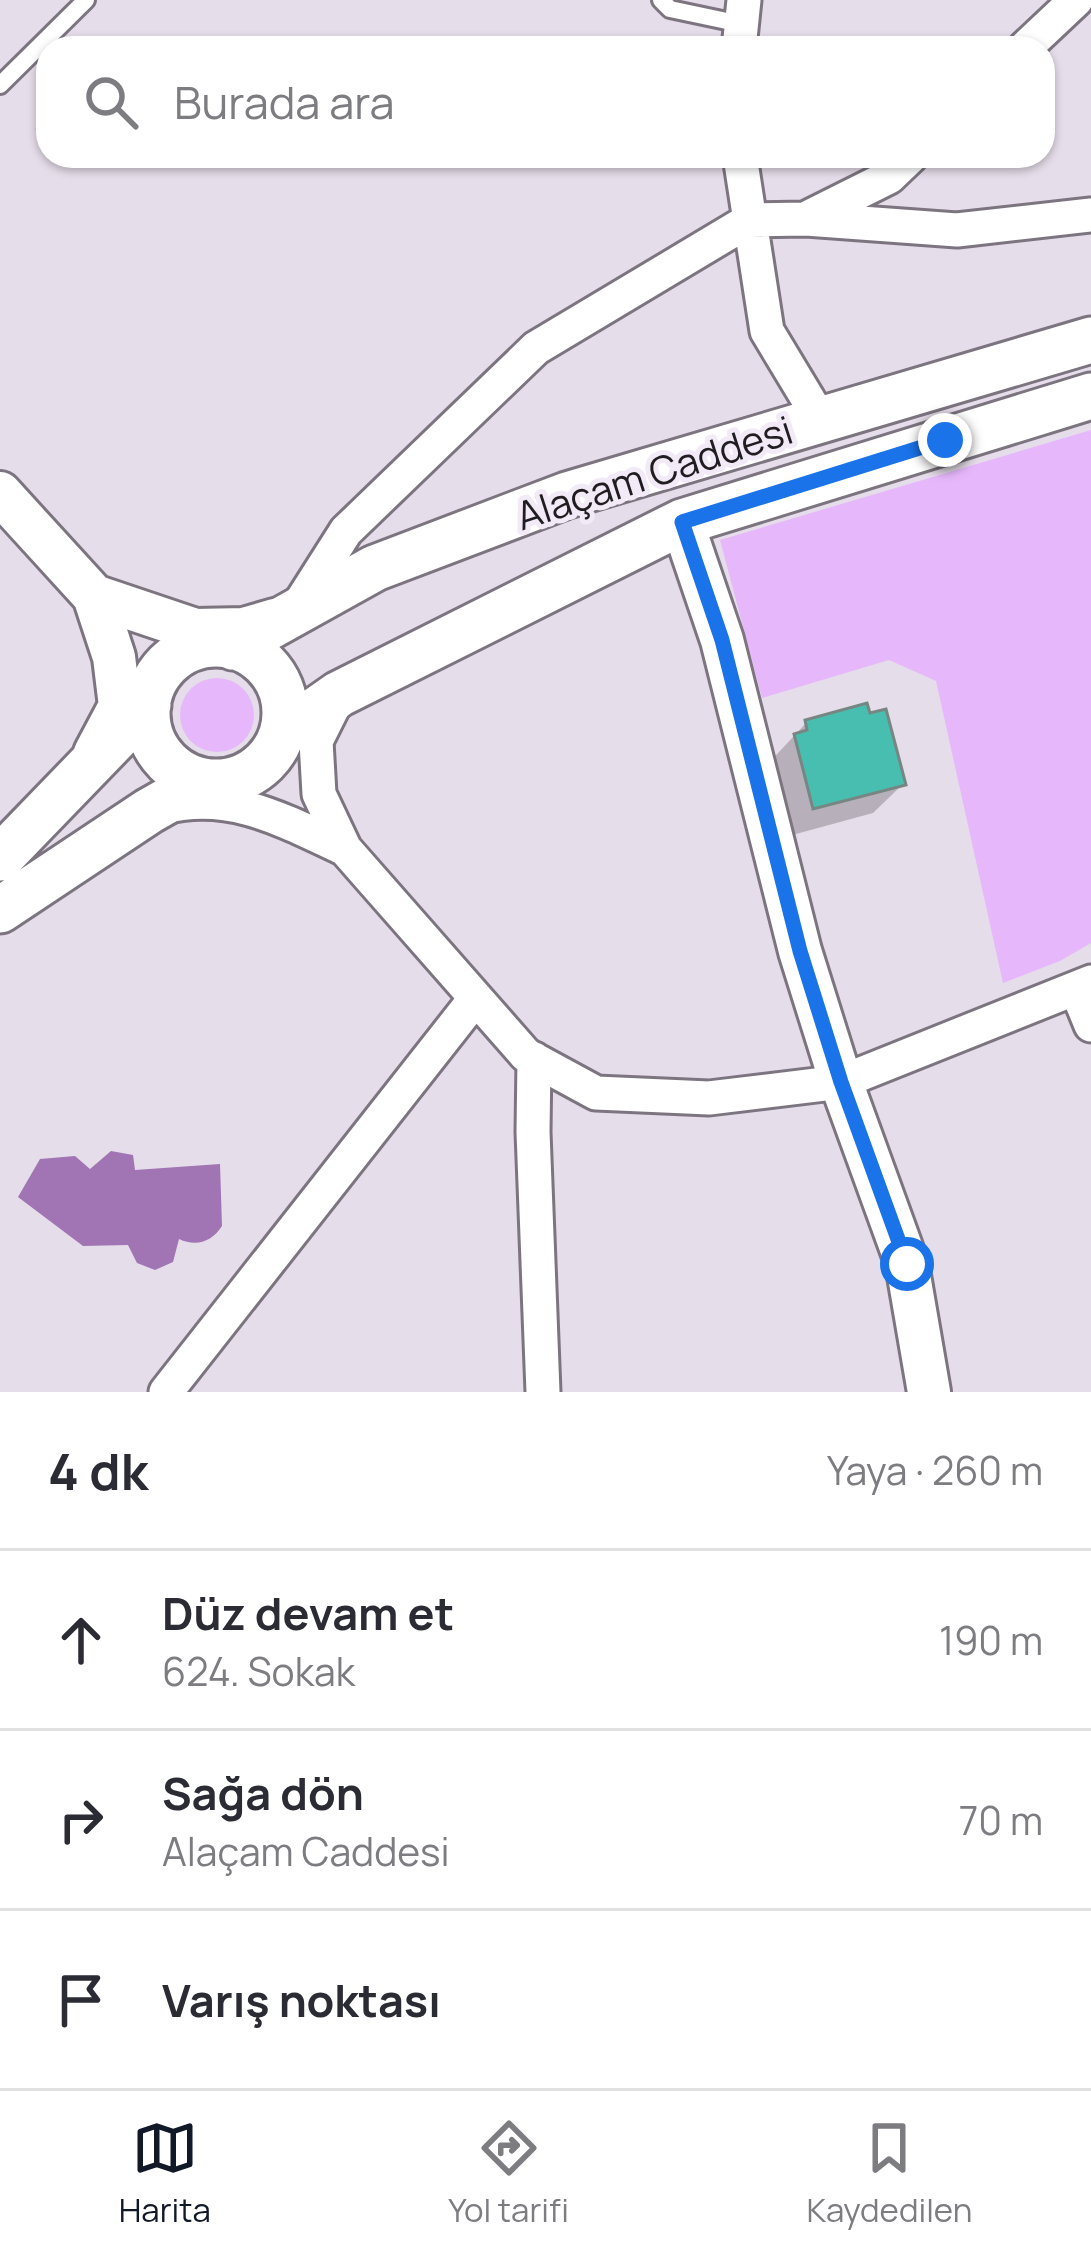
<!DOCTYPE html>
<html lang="tr">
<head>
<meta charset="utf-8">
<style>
	body { margin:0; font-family:Manrope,sans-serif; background:#f2f2f3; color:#2b2b33 }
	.stop { position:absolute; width:36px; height:36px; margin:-27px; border:9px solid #1a73e8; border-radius:50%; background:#fff }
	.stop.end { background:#1a73e8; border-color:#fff; box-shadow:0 3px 12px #0008 }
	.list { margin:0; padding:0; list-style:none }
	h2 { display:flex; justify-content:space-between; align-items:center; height:156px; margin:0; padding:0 48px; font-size:51px }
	h2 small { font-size:39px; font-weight:400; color:#7c7c81 }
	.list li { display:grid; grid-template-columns:78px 1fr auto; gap:36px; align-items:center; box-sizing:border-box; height:180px; padding:0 48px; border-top:3px solid #e1e1e2 }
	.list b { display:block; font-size:45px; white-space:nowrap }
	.list p { margin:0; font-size:39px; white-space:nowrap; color:#7c7c81 }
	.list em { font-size:39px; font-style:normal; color:#7c7c81 }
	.icon { flex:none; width:66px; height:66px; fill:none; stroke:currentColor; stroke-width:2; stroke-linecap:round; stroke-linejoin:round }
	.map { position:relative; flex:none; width:1091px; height:1392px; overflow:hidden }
	.search { position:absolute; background:#fff; box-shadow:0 3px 9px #0004; left:36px; right:36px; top:36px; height:132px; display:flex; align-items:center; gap:30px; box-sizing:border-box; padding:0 42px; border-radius:36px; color:#7c7c81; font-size:45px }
	.sheet { height:696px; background:#fff }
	nav { display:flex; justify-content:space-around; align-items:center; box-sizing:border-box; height:168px; border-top:3px solid #e1e1e2; background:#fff; font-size:33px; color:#7c7c81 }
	nav a { display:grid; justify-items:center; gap:6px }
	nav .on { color:#111827 }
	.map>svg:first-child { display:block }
	.green { fill:#e6b8fb }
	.water { fill:#a174b4 }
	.shadow { fill:#0003 }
	.building { fill:#48beb0; stroke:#778683; stroke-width:3 }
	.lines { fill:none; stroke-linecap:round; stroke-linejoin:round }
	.service-casing { stroke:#7c7580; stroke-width:22 }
	.minor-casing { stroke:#7c7580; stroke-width:39 }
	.tertiary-casing { stroke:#7c7580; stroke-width:48 }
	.secondary-casing { stroke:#7c7580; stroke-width:51 }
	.service { stroke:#fff; stroke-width:16 }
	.minor { stroke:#fff; stroke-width:33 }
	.tertiary { stroke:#fff; stroke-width:42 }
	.secondary { stroke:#fff; stroke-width:45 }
	.route { stroke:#1a73e8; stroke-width:15 }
	.labels { text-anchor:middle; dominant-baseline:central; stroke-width:10; stroke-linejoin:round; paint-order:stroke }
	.street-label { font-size:39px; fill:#201d21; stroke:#f2eaf6 }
</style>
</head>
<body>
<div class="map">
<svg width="1091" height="1392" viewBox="0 0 1091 1392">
	<rect width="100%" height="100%" fill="#e5dde9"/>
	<path class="green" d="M1091 430V943L1060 961 1003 983 936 681 889 660 762 698 720 540Z
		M180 715a37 37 0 1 1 74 0a37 37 0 1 1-74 0Z"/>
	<path class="water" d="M111 1151 133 1155 135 1170 220 1164 222 1226C212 1242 196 1247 179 1239L173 1262 155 1270 137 1263 128 1245 83 1246 18 1197 40 1159 75 1156 90 1169Z"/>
	<path class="shadow" d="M806 723 903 784 873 813 785 837 766 766Z"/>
	<path class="building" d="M867 703 870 713 886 709 906 785 813 809 794 734 807 730 805 720Z"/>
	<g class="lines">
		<g class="service-casing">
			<path id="service" d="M661 0 670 9 741 24
				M0 85 86 0"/>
		</g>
		<g class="minor-casing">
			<path id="minor" d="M739 48 744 0
				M1025 48 1076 0
				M740 156 767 331 820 419
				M806 219 957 230 1091 215
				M297 608 346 531 536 348 750 220 805 219 889 177 911 156
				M337 699 316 741 319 794 345 849 526 1055 596 1093 709 1098 841 1082 1091 982
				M165 807C231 790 287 822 345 849
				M1077 991 1091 1025
				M534 1059 533 1132 543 1392
				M166 1392 475 999"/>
		</g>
		<g class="tertiary-casing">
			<path id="tertiary" d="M0 493 94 596 195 630 244 629 275 620
				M682 522 722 640 800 951 841 1082 907 1264 929 1392
				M94 596 114 657 120 706 95 753"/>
		</g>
		<g class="secondary-casing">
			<path id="secondary" d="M147 713a69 69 0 1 1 138 0a69 69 0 1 1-138 0Z
				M233 647 375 568 567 495 1091 340
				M282 734 339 694 682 522 1091 396
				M0 858 148 705
				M0 910 149 811 202 781"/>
		</g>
		<use href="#service" class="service"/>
		<use href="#minor" class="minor"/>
		<use href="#tertiary" class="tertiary"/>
		<use href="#secondary" class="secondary"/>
	</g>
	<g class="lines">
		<path class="route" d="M907 1264 841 1082 800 951 722 640 682 522 945 440"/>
	</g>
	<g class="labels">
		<g class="street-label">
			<text transform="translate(654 472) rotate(-18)">Alaçam Caddesi</text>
		</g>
	</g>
</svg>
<div class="stop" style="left:907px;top:1264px"></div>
<div class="stop end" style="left:945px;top:440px"></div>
<div class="search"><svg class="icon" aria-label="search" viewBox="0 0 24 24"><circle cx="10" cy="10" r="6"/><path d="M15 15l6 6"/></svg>Burada ara</div>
</div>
<section class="sheet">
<h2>4 dk<small>Yaya · 260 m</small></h2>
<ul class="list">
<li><svg class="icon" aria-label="ahead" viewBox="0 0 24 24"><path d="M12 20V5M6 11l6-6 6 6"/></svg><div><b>Düz devam et</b><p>624. Sokak</p></div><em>190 m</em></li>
<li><svg class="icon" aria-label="right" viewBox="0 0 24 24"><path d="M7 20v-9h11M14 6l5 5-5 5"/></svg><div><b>Sağa dön</b><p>Alaçam Caddesi</p></div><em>70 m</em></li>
<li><svg class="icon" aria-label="arrive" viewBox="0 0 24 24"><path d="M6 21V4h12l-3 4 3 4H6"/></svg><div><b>Varış noktası</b></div></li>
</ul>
</section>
<nav>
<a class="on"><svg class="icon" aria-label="map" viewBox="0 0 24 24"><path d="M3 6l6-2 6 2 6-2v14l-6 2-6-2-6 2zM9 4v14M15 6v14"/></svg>Harita</a>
<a><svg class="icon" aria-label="directions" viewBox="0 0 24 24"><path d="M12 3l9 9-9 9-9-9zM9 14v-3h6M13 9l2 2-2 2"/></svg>Yol tarifi</a>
<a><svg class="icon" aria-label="saved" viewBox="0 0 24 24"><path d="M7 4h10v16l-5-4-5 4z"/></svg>Kaydedilen</a>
</nav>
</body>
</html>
